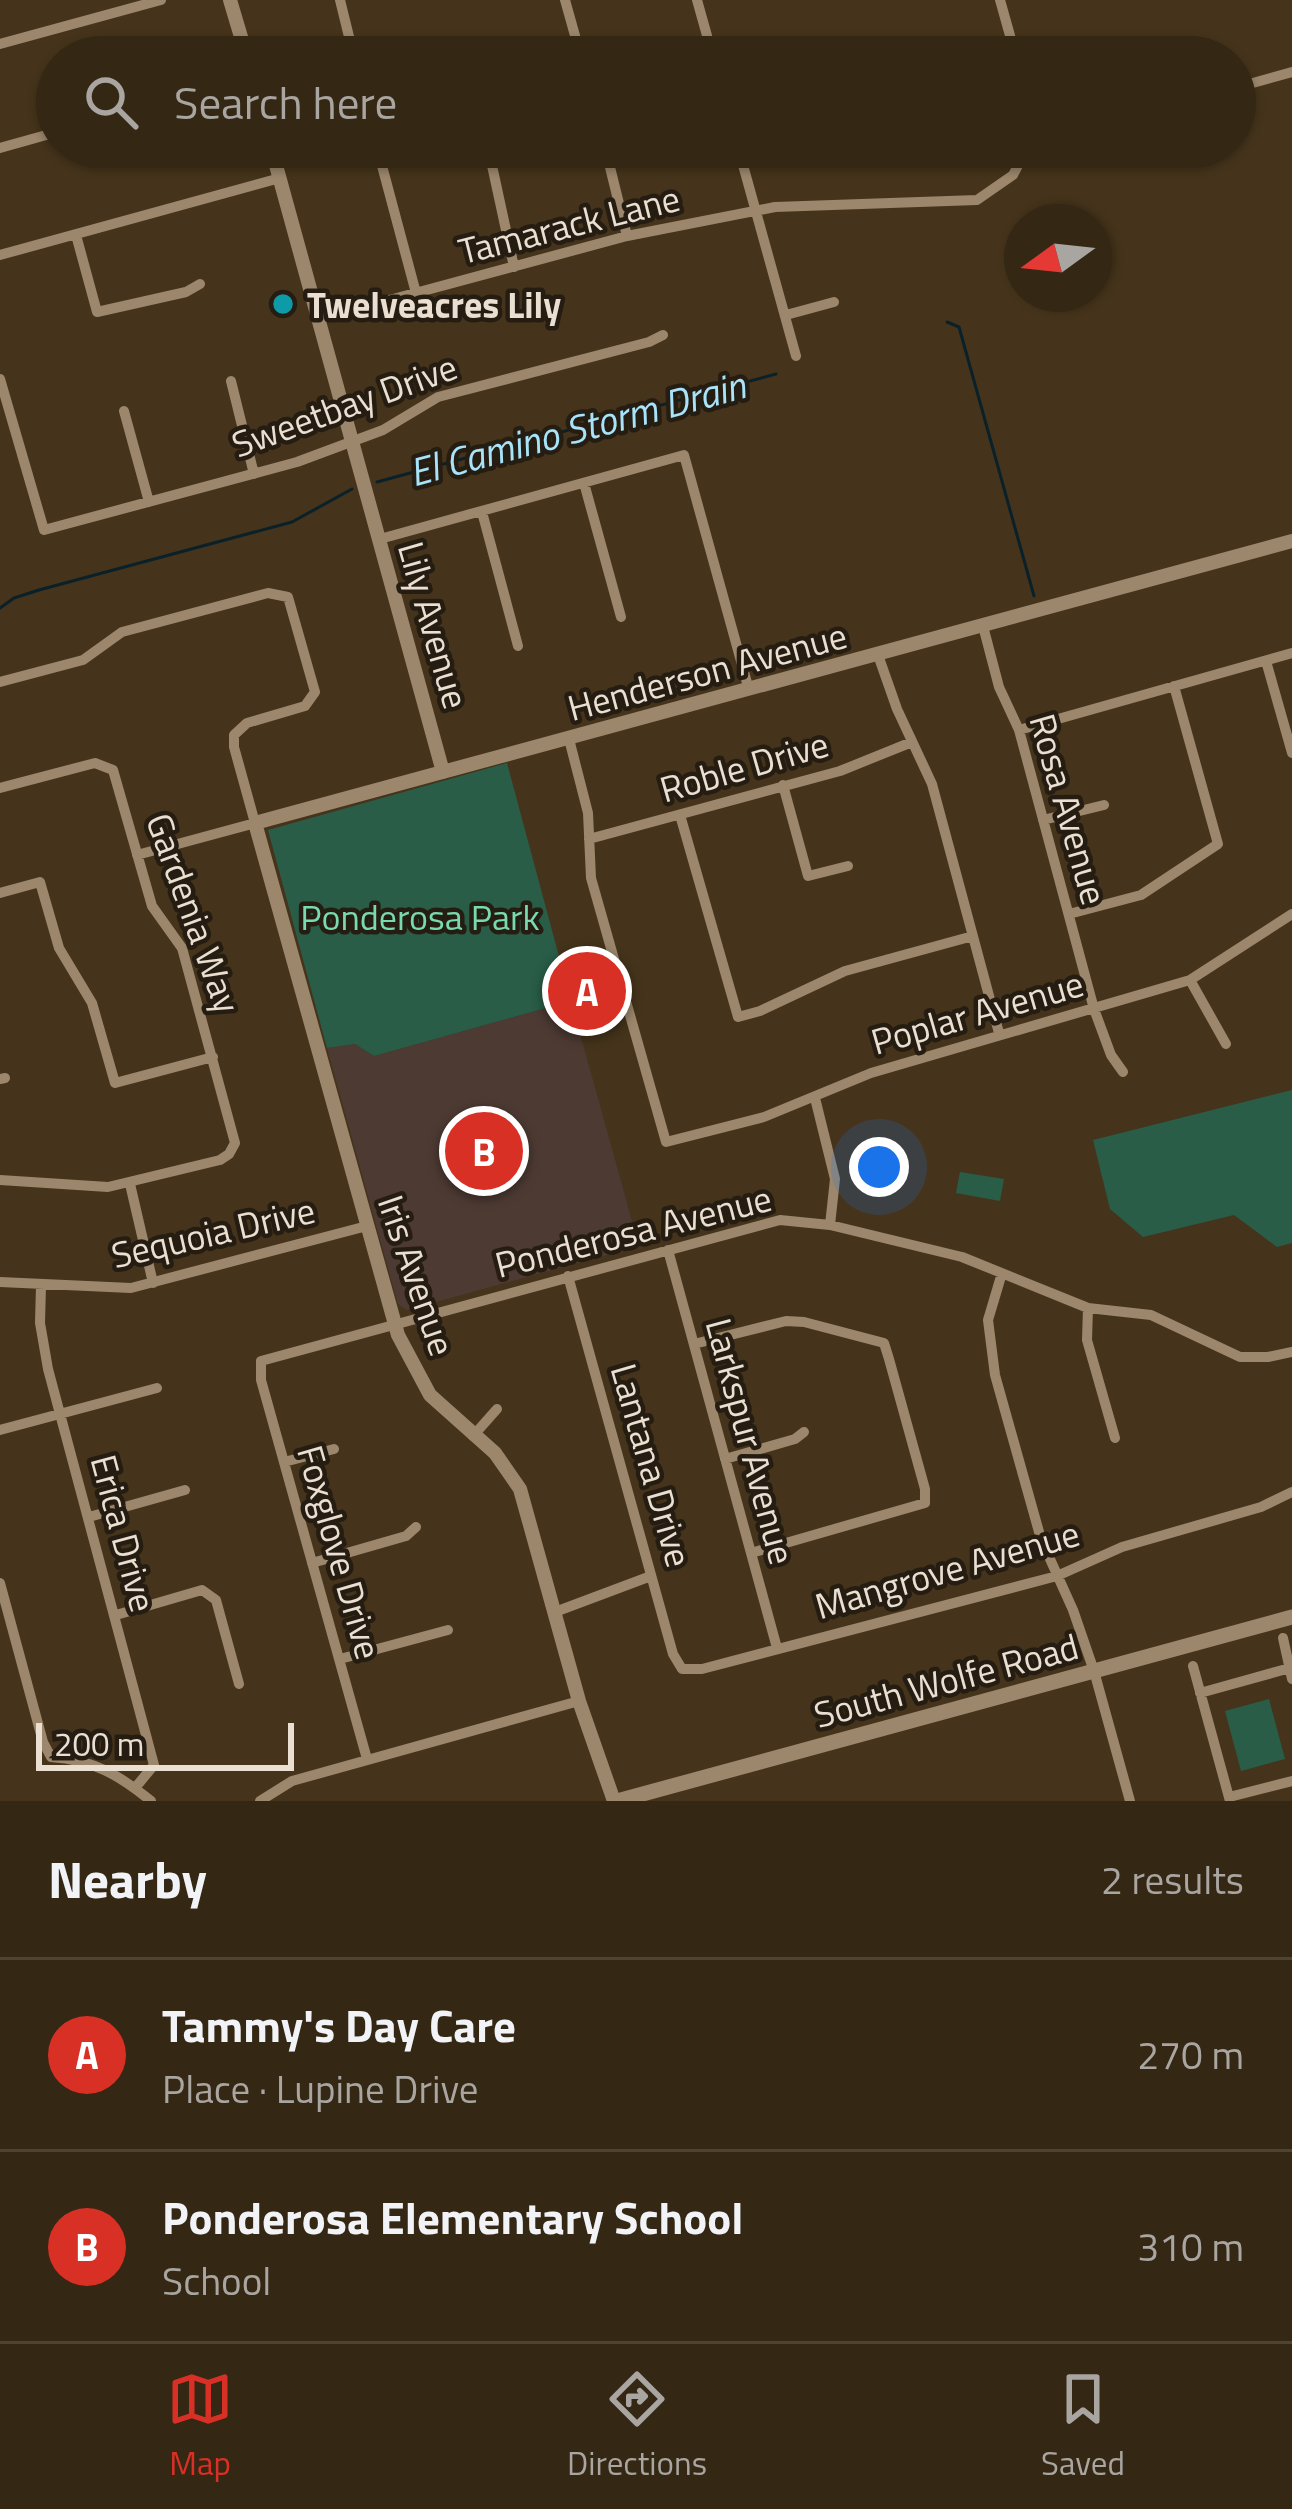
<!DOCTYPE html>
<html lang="en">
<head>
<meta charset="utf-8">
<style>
	body { margin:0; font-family:"Titillium Web",sans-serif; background:#3c2f1d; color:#f1f3f6 }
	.compass { position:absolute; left:1004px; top:204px; width:108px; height:108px; border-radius:50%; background:#342714; box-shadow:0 3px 9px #0004; rotate:255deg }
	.scale { position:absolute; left:36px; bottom:30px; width:258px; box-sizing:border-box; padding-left:12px; border:6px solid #eadfd1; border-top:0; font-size:33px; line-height:42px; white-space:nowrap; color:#eadfd1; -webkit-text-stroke:9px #251d12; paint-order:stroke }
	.you { position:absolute; left:879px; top:1167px; width:42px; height:42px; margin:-30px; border:9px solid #fff; border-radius:50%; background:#1a73e8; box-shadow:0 0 0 18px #1a73e833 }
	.badge { display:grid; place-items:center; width:78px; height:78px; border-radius:50%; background:#d93025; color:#fff; font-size:39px; font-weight:700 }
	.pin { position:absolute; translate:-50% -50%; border:6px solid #fff; box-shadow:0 3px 12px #0006 }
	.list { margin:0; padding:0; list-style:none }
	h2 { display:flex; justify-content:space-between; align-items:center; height:156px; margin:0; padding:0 48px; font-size:51px }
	h2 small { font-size:39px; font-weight:400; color:#a9a5a0 }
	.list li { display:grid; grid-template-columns:78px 1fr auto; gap:36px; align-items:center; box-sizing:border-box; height:192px; padding:0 48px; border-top:3px solid #4e4434 }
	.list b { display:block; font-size:45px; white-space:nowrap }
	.list p { margin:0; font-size:39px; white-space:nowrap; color:#a9a5a0 }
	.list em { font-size:39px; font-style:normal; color:#a9a5a0 }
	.icon { flex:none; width:66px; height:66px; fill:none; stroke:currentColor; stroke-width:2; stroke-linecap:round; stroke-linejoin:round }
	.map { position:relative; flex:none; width:1292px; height:1801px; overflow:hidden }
	.search { position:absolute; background:#342714; box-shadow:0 3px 9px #0004; left:36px; right:36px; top:36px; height:132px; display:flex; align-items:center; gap:30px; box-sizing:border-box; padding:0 42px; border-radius:66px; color:#a9a5a0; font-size:45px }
	.sheet { height:540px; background:#342714 }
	nav { display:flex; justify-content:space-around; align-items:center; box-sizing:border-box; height:168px; border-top:3px solid #4e4434; background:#342714; font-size:33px; color:#a9a5a0 }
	nav a { display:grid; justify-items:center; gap:6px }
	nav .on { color:#d93025 }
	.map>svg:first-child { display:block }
	.education { fill:#4d3a33 }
	.green { fill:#295d48 }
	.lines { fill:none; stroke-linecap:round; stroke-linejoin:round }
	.stream { stroke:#0a2129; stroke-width:3 }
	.minor { stroke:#9c876c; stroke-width:10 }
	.tertiary { stroke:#9c876c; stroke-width:14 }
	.secondary { stroke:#9c876c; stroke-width:15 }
	.culture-dot { fill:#0f9aa8; stroke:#251d12; stroke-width:4.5 }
	.labels { text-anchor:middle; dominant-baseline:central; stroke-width:9; stroke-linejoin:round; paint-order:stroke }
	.street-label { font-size:36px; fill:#eadfd1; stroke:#251d12 }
	.poi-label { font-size:36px; font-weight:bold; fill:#eadfd1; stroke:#251d12; text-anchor:start }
	.park-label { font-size:36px; fill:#77dab0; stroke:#251d12 }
	.water-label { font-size:39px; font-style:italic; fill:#a8e3fa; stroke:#251d12 }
</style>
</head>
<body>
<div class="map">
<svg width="1292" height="1801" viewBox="0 0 1292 1801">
	<rect width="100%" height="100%" fill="#45341b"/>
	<path class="education" d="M571 1001 639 1246 407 1310 398 1304 327 1048 355 1044 374 1056Z"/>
	<path class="green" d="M507 763 571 1001 374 1056 355 1044 327 1048 268 830Z
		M1292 1090V1243L1277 1247 1234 1215 1143 1237 1110 1209 1093 1140Z
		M960 1172 1004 1179 1000 1201 956 1193Z
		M1269 1699 1285 1759 1241 1771 1225 1711Z"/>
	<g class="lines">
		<path class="stream" d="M947 322 959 327 1034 596
			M377 482 776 374
			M0 608 14 598 39 590 292 522 352 489"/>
		<path class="minor" d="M340 0 354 57
			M565 0 581 57
			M697 0 713 57
			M1000 0 1016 57
			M0 44 161 0
			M1235 88 1292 72
			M377 147 416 293
			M488 147 514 267
			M605 147 627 236
			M738 147 796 356
			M0 148 57 132
			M76 235 97 312 186 292 200 284
			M0 255 280 178
			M786 315 834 302
			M319 319 627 236 775 207 977 200 1013 175 1028 147
			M0 379 44 530 297 462 383 430 438 397 649 342 663 335
			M231 381 254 474
			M124 411 149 502
			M584 483 621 617
			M482 512 518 646
			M380 539 684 455 749 690
			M983 626 999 687 1019 730 1094 1009 1111 1055 1123 1072
			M878 655 897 709 932 784 999 1033
			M1266 661 1292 753
			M0 682 83 660 122 632 268 593 288 597 315 692 305 706 247 723 234 735V747L255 823 137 855
			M1019 730 1292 653
			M569 739 588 813 591 878 666 1142 764 1117 871 1073 1190 980 1292 914
			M783 785 808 876 848 866
			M0 788 95 763 113 770 152 906 182 948 235 1143 229 1154 220 1160 108 1187 0 1180
			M680 815 738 1017 760 1011 845 971 973 936
			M1043 820 1104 805
			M589 839 840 771 912 742
			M0 893 40 882 59 948 92 1003 115 1083 213 1057
			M1069 914 1141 895 1218 844 1174 686
			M1190 980 1226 1044
			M0 1079 5 1078
			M815 1098 835 1179 830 1225
			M130 1184 153 1283
			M668 1250 777 1648
			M1002 1273 988 1320 995 1375 1041 1539 1073 1610 1094 1671 1130 1801
			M568 1276 673 1654 682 1669H702L1057 1576 1122 1547 1261 1507 1292 1492
			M0 1282 131 1288 367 1226
			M41 1286 40 1323 48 1369 154 1765 135 1788
			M1088 1308 1087 1340 1115 1438
			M694 1344 786 1321 804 1322 884 1343 889 1359 925 1489V1503L751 1553
			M0 1430 157 1388
			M473 1436 497 1409
			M725 1459 795 1439 804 1432
			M284 1462 334 1449
			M89 1517 185 1490
			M312 1563 406 1536 416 1527
			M0 1583 43 1742 51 1757C94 1760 119 1775 151 1801
			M555 1612 651 1576
			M116 1615 202 1590 216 1600 239 1684
			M1283 1638 1292 1679
			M340 1659 448 1630
			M1193 1666 1230 1801
			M1200 1693 1290 1668
			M367 1759 261 1380V1361L780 1220 830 1225 962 1257 1088 1308 1151 1315 1240 1357H1268L1292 1352
			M1229 1797 1292 1781
			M260 1801 292 1781 579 1701"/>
		<path class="tertiary" d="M230 0 247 57
			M271 147 443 772
			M614 1801 579 1701 520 1489 495 1453 430 1395 398 1335 255 823 1292 541"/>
		<path class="secondary" d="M617 1801 1292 1617"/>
	</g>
	<circle class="culture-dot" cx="283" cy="304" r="12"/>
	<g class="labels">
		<g class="street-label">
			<text transform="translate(569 224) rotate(-14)">Tamarack Lane</text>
			<text transform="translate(344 405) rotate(-20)">Sweetbay Drive</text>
			<text transform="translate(434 625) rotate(74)">Lily Avenue</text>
			<text transform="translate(707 671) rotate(-15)">Henderson Avenue</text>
			<text transform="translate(744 766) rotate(-16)">Roble Drive</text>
			<text transform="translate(1069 809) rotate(74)">Rosa Avenue</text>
			<text transform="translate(194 913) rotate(70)">Gardenia Way</text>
			<text transform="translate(977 1012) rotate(-16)">Poplar Avenue</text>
			<text transform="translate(633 1231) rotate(-14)">Ponderosa Avenue</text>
			<text transform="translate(213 1232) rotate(-13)">Sequoia Drive</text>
			<text transform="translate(417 1275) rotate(71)">Iris Avenue</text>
			<text transform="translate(751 1441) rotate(75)">Larkspur Avenue</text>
			<text transform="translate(652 1465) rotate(74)">Lantana Drive</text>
			<text transform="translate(124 1533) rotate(75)">Erica Drive</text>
			<text transform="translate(340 1552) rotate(74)">Foxglove Drive</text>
			<text transform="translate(947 1569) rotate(-16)">Mangrove Avenue</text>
			<text transform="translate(946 1680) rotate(-15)">South Wolfe Road</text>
		</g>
		<g class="poi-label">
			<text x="307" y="304">Twelveacres Lily</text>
		</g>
		<g class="park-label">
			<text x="420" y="916">Ponderosa Park</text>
		</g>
		<g class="water-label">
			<text transform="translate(577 428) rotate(-15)">El Camino Storm Drain</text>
		</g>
	</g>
</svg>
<svg class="compass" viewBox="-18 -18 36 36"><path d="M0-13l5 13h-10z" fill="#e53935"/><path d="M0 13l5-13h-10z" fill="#a9a5a0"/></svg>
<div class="scale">200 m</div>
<div class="you"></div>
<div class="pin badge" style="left:587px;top:991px">A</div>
<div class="pin badge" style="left:484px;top:1151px">B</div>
<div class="search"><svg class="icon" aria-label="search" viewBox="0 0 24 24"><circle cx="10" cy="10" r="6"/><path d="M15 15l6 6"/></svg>Search here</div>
</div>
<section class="sheet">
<h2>Nearby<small>2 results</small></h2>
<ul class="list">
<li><span class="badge">A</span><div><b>Tammy's Day Care</b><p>Place · Lupine Drive</p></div><em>270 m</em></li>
<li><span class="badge">B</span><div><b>Ponderosa Elementary School</b><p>School</p></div><em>310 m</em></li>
</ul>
</section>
<nav>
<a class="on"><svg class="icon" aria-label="map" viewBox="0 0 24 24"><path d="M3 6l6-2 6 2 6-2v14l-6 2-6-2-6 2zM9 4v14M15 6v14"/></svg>Map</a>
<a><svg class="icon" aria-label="directions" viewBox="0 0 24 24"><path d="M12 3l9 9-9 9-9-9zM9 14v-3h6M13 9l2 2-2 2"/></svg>Directions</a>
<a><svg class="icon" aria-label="saved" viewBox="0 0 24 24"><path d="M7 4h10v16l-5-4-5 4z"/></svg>Saved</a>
</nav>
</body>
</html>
